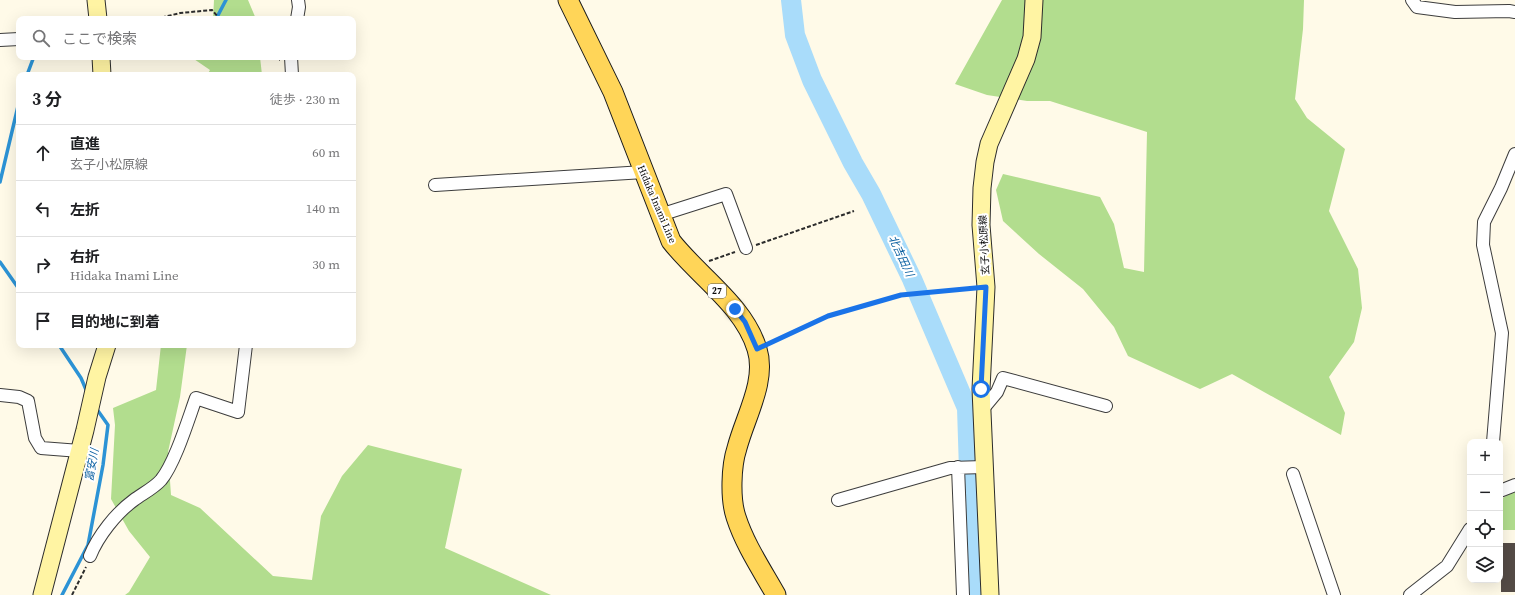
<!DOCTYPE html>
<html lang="ja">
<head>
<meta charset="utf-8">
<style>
	body { margin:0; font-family:"Source Serif 4","Noto Sans JP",serif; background:#f2f2f2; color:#202124 }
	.controls { position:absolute; right:12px; bottom:12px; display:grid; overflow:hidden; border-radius:8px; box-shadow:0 4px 16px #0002 }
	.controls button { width:36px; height:36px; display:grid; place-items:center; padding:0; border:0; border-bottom:1px solid #e0e0e0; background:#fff; color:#202124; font:20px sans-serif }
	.stop { position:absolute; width:12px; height:12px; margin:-9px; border:3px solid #1a73e8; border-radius:50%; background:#fff }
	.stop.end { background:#1a73e8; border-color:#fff; box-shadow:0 1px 4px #0008 }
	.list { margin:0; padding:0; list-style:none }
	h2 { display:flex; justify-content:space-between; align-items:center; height:52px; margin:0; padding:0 16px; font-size:17px }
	h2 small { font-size:13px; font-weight:400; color:#757577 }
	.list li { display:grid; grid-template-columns:26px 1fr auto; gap:12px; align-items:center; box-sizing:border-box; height:56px; padding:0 16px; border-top:1px solid #e0e0e0 }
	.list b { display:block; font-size:15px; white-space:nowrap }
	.list p { margin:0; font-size:13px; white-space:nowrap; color:#757577 }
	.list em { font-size:13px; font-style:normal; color:#757577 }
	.icon { flex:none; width:22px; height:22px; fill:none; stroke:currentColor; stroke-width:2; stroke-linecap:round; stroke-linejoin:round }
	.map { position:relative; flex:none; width:1515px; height:595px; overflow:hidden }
	.search { position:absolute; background:#fff; box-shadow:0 4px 16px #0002; left:16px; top:16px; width:340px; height:44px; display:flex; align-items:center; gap:10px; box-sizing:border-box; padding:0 14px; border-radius:8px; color:#757577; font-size:15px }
	.panel { position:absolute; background:#fff; box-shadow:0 4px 16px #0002; left:16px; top:72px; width:340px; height:276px; border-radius:8px }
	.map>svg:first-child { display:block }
	.forest { fill:#b2dd8e }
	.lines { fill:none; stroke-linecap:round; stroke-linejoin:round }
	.stream { stroke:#2c93d5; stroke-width:3.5 }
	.river { stroke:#a9dcfa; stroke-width:20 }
	.building { fill:#544b46 }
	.street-casing { stroke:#3d3d3d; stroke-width:14 }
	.secondary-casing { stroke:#2c2c2c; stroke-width:19 }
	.primary-casing { stroke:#1b1b1b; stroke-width:21 }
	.path { stroke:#2c2c2c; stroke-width:2; stroke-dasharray:4 2; stroke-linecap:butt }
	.street { stroke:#fff; stroke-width:12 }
	.secondary { stroke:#fff4a3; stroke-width:17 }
	.primary { stroke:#ffd558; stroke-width:19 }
	.route { stroke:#1a73e8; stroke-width:5 }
	.labels { text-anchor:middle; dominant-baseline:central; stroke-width:4; stroke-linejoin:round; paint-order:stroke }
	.shield { fill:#fff; stroke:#545454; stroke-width:1 }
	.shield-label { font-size:9px; font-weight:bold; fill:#0a0a0a }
	.street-label { font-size:10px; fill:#0a0a0a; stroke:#fff }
	.water-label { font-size:11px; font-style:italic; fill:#0e62a2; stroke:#fff }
</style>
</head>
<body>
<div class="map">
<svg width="1515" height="595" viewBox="0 0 1515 595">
	<rect width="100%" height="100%" fill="#fffae8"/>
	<path class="forest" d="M214 0H248L256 19H213Z
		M1002 0H1304L1303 29 1295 99 1307 118 1345 149 1329 211 1358 269 1362 308 1354 342 1329 377 1345 413 1341 435 1232 374 1200 389 1128 356 1114 327 1083 289 1039 254 1003 221 996 190 1003 174 1100 197 1114 224 1124 268 1144 272 1147 132 1050 101H1027L987 95 955 84Z
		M146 57H260L262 75H207L210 70 191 57 145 60Z
		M161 345H187L180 397 168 452 171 495 200 508 273 576 312 580 321 516 342 476 368 445 462 469 445 548 551 595H125L129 592 150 557 129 531 111 499 115 425 113 408 156 390Z
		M1515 490V530H1500V500Z"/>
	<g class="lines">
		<path class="stream" d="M216 19 226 0
			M27 75 33 59 36 57
			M0 182 19 102
			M0 262 19 289
			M59 345 81 378 87 392
			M62 595 88 545 103 465 108 425 96 408"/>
		<path class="river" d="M791 0 795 35 812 80 853 163 871 194 912 279 967 408 973 595"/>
	</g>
	<path class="building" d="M1501 543H1515V592H1501Z"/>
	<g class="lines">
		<g class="street-casing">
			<path id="street" d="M1412 0 1417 7 1455 12 1509 11 1515 12
				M297 19 299 7 298 0
				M0 40 19 39
				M291 57 292 75
				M435 185 644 172
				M660 215 726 194 746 248
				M0 395 19 397 28 401 35 438 41 448 80 451
				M982 410 997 392 1003 378 1106 406
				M1493 442 1502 333 1483 245 1484 222 1501 188 1515 154
				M958 467 963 595
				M1293 474 1334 595
				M1500 491 1515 485
				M838 500 950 468 984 467
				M90 556C98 536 116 513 134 500 142 494 154 488 161 480 175 463 188 420 196 398L238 412 246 345
				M1410 595 1447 566 1470 529"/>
		</g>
		<g class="secondary-casing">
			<path id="secondary" d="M96 0 98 19
				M101 57 102 75
				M42 595 85 430 97 377 107 345
				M990 595 981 389 986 287 981 225 982 188 985 162 989 144 1026 59 1032 37 1034 0"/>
		</g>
		<g class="primary-casing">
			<path id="primary" d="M568 0 613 92 671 241C698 276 744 305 757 349 767 381 745 417 737 448 731 466 730 499 736 517 745 545 762 570 776 595"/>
		</g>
		<path class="path" d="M156 19 180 13 212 10 220 19
			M274 57 280 60
			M756 245 854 211
			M709 261 735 252
			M771 343 828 316 901 295 973 288
			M72 595 86 567"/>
		<use href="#street" class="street"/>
		<use href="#secondary" class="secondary"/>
		<use href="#primary" class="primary"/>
	</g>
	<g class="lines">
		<path class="route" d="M735 309 745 322 757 349 828 316 901 295 986 287 981 389"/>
	</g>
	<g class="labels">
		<rect class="shield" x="708" y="284" width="18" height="14" rx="3"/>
		<g class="shield-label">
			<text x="717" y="291">27</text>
		</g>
		<g class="street-label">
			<text transform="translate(657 204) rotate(67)">Hidaka Inami Line</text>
			<text transform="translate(984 245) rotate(-93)">玄子小松原線</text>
		</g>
		<g class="water-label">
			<text transform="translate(901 256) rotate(65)">北吉田川</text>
			<text transform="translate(92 465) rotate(-80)">富安川</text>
		</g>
	</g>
</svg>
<div class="controls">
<button>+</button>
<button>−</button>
<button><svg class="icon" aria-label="locate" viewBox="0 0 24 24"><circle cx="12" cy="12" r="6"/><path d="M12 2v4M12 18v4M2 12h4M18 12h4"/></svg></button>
<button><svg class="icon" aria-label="layers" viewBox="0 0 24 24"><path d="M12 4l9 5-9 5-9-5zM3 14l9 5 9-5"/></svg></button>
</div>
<div class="stop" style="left:981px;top:389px"></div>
<div class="stop end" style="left:735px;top:309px"></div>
<div class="search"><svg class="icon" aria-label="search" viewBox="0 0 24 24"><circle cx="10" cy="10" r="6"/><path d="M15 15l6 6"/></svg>ここで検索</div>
<section class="panel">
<h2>3 分<small>徒歩 · 230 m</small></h2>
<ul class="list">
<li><svg class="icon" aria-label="ahead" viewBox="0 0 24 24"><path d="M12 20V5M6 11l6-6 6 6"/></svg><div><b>直進</b><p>玄子小松原線</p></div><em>60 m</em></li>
<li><svg class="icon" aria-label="left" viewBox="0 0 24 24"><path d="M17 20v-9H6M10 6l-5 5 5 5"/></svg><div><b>左折</b></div><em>140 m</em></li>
<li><svg class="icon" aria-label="right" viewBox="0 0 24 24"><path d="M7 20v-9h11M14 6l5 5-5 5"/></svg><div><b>右折</b><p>Hidaka Inami Line</p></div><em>30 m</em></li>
<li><svg class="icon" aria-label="arrive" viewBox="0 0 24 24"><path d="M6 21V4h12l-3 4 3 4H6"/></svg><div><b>目的地に到着</b></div></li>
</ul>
</section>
</div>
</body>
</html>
